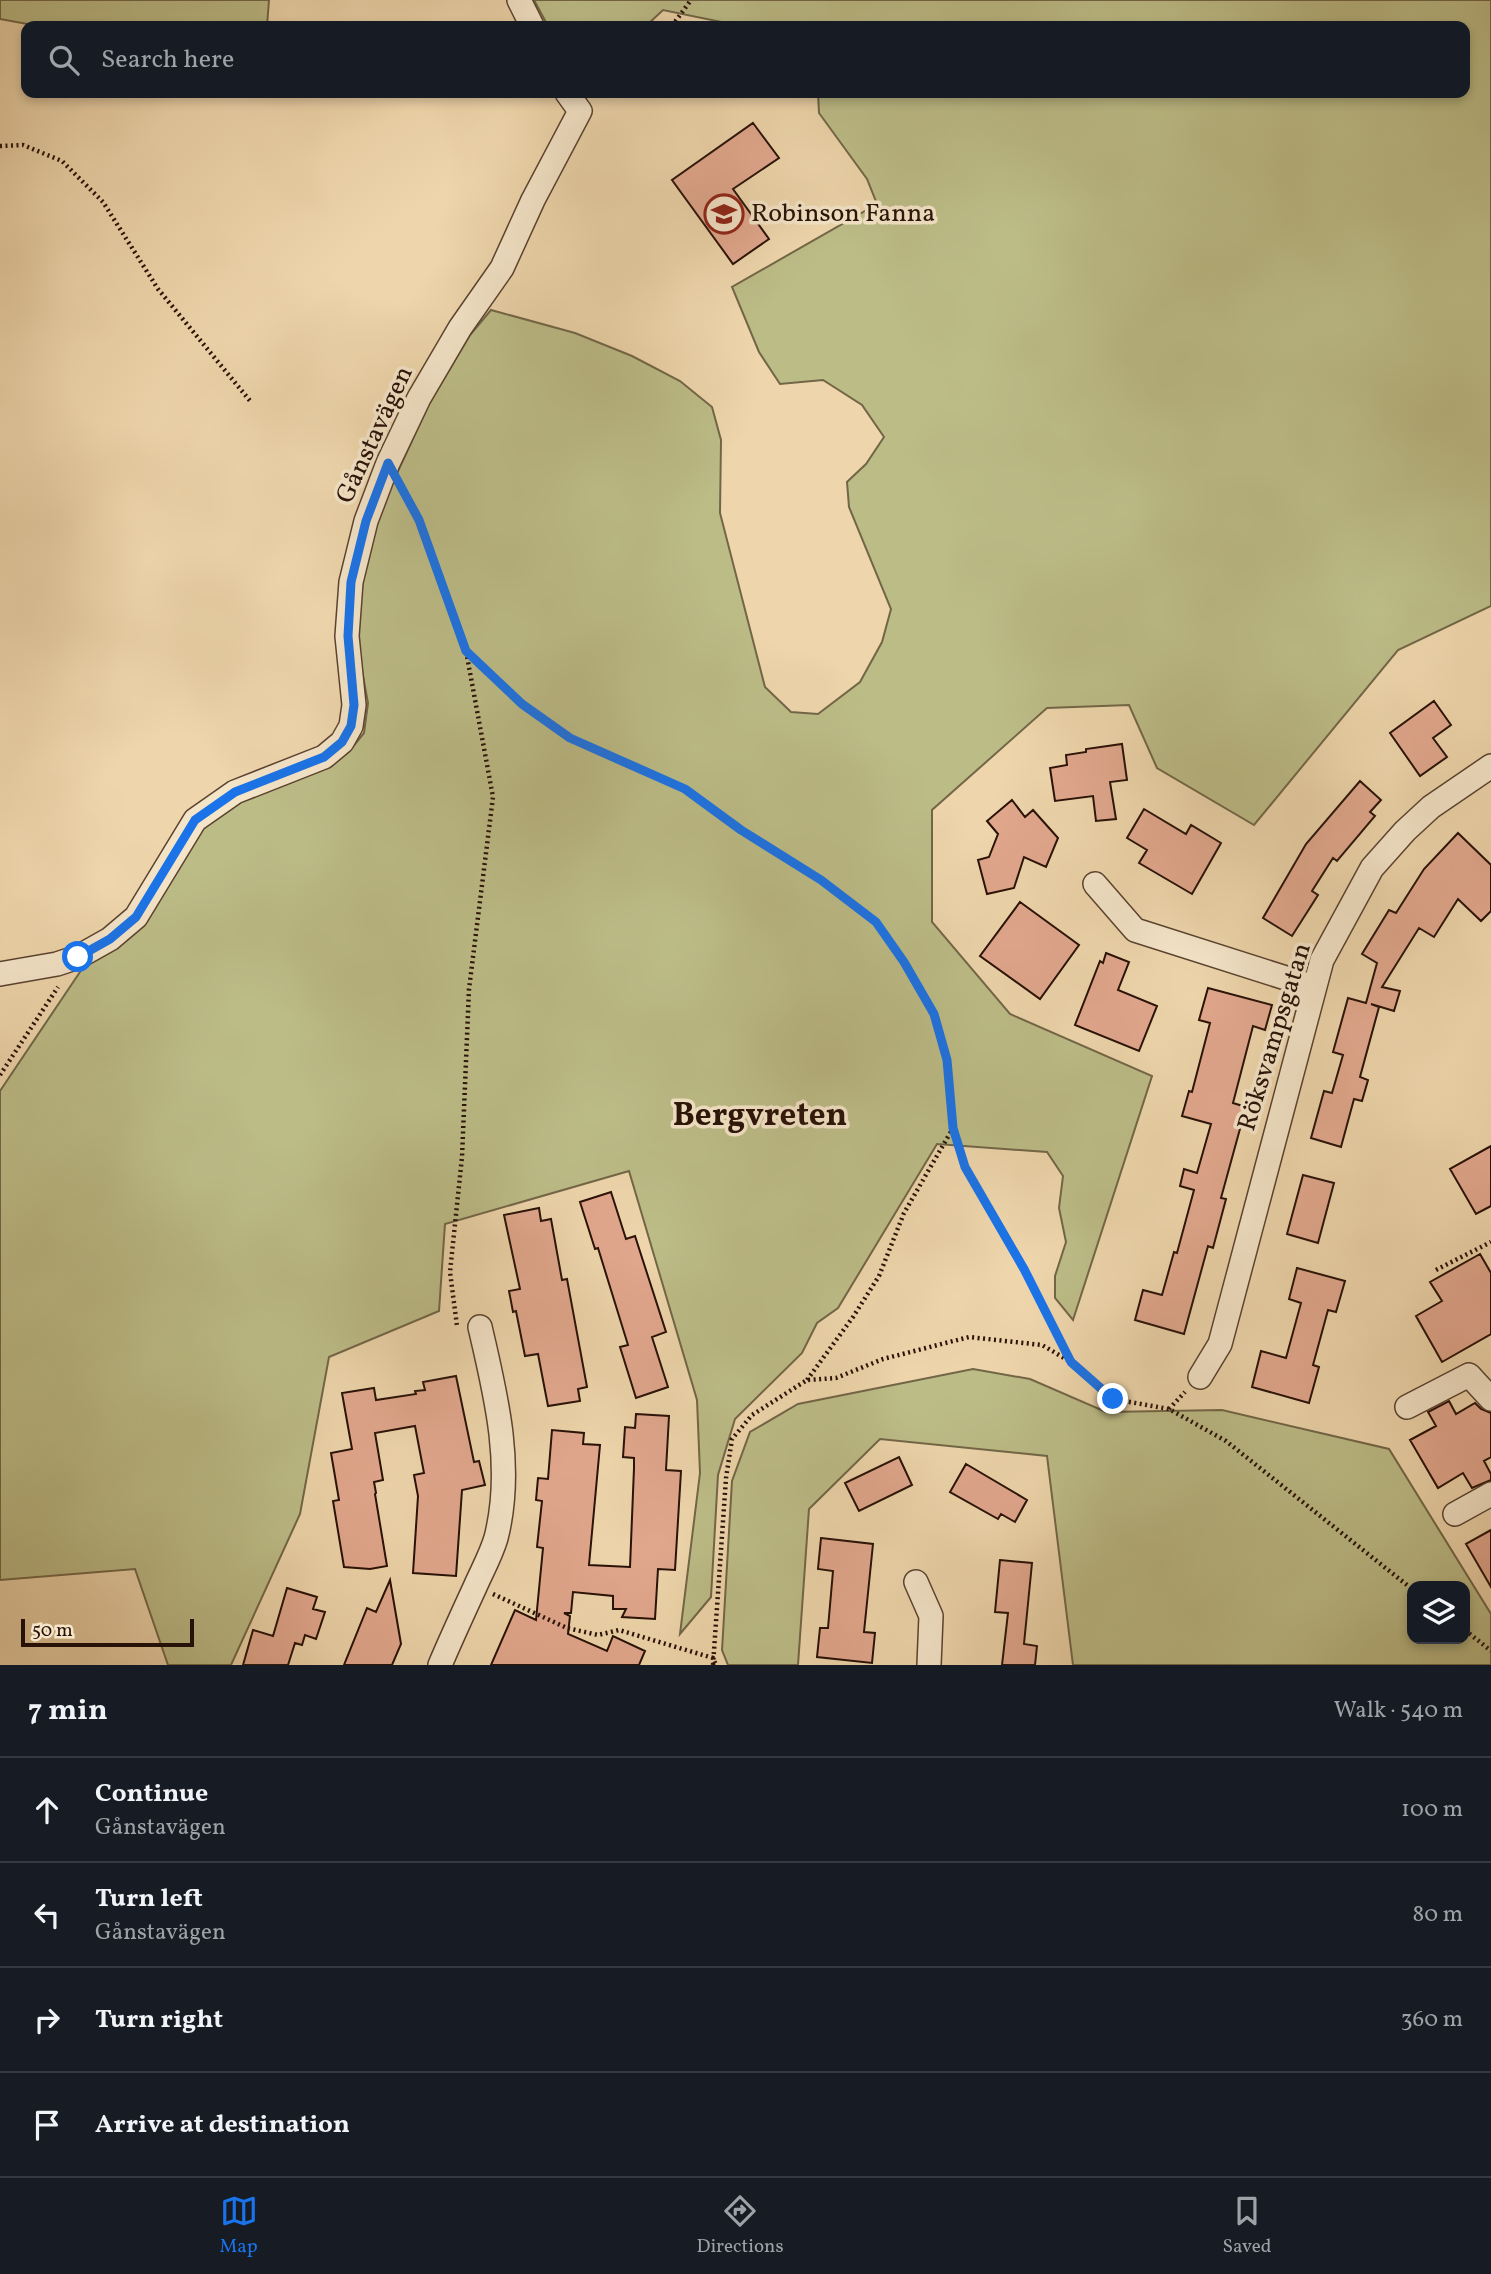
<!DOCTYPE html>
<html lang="en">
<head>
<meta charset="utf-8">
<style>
	body { margin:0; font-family:Vollkorn,serif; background:#20242c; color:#f1f3f6 }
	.controls { position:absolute; right:21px; bottom:21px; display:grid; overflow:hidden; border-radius:14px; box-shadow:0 4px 10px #0003 }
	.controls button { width:63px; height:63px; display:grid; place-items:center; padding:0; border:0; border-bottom:2px solid #363941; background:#171b24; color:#f1f3f6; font:35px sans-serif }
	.scale { position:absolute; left:21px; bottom:18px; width:173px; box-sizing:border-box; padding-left:7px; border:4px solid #281107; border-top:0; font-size:19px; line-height:24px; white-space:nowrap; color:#281107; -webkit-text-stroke:5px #f4e4c8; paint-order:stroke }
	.stop { position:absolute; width:21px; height:21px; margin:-16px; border:5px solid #1a73e8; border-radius:50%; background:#fff }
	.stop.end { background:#1a73e8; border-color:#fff; box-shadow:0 2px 7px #0008 }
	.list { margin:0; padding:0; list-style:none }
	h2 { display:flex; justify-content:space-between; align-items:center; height:91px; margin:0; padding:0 28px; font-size:30px }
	h2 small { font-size:23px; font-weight:400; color:#9ea1a6 }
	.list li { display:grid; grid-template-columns:46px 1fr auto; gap:21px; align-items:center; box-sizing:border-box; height:105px; padding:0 28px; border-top:2px solid #363941 }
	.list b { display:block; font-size:26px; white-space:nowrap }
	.list p { margin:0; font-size:23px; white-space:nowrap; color:#9ea1a6 }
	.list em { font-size:23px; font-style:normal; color:#9ea1a6 }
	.icon { flex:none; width:38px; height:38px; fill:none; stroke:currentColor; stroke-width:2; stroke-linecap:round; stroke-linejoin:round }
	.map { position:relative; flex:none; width:1491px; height:1665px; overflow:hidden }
	.search { position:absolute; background:#171b24; box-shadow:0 4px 10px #0003; left:21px; right:21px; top:21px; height:77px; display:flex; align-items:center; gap:18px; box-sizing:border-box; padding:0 24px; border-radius:14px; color:#9ea1a6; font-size:26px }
	.sheet { height:511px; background:#171b24 }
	nav { display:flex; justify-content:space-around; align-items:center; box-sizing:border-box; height:98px; border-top:2px solid #363941; background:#171b24; font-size:19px; color:#9ea1a6 }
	nav a { display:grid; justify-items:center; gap:4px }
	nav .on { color:#1a73e8 }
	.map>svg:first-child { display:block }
	.green { fill:#bcbc87; stroke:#726647; stroke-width:2; fill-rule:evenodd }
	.building { fill:#e1a78d; stroke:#281107; stroke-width:2 }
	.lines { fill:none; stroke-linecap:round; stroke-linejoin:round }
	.street-casing { stroke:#5a4230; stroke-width:26 }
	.path { stroke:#281107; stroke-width:4.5; stroke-dasharray:2 3.5; stroke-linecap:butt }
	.street { stroke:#f4e4c8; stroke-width:23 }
	.route { stroke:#1a73e8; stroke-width:9 }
	.labels { text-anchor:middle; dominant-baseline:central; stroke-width:7; stroke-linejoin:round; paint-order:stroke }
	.poi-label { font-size:26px; fill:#281107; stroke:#f4e4c8; text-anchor:start }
	.street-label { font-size:26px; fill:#281107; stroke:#f4e4c8 }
	.district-label { font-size:33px; font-weight:bold; fill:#281107; stroke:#f4e4c8 }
</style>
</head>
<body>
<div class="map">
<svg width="1491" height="1665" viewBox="0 0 1491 1665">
	<rect width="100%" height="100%" fill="#eed5ab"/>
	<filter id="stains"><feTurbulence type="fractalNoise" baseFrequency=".00286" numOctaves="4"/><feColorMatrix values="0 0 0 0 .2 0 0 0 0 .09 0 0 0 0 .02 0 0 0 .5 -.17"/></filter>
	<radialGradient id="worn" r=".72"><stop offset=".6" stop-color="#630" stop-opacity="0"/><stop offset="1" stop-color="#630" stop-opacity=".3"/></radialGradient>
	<path class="green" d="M0 0H269L267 26H38L0 19Z
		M534 0H1491V606L1398 650 1254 825 1157 768 1129 705 1047 708 932 810V922L1010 1014 1152 1076 1073 1320 1055 1298V1276L1066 1242 1059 1208 1063 1176 1047 1152 937 1144 838 1308 817 1323 802 1353 735 1419 718 1475 711 1597 680 1634 700 1473 697 1400 629 1171 445 1224 439 1311 329 1357 300 1514 231 1665H168L135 1569 0 1580V1091L88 960 201 826 238 802 322 769 351 749 364 733 368 703 356 638 361 586 374 523 429 404 470 335 491 310 575 333 632 356 680 381 712 407 721 440 720 513 765 687 791 712 818 714 860 682 882 642 891 609 849 507 847 482 866 464 884 437 862 405 823 380 780 384 759 352 732 287 877 204 867 179 819 113 818 93H1465V26H741L663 10 646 26H548Z
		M973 1369 1030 1379 1106 1412 1222 1410 1389 1449 1491 1614V1665H1073L1047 1456 880 1439 809 1509 798 1665H728L722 1650 732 1481 750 1432 798 1404ZM1465 1586V1639H1412V1586Z"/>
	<path class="building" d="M753 123 779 158 733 189 769 239 733 264 672 180Z
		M1434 701 1451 725 1433 738 1447 757 1420 776 1390 733Z
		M1122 744 1127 780 1110 782 1116 819 1096 821 1093 796 1055 801 1050 768 1067 765 1066 755 1086 752V749Z
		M1360 781 1381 800 1370 812 1375 816 1337 861 1333 858 1312 891 1318 895 1292 936 1263 918 1306 844Z
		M1012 800 1025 817 1033 810 1058 838 1046 867 1024 857 1014 888 987 894 978 860 989 857 998 834 987 821Z
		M1144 809 1186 834 1191 825 1221 843 1192 894 1139 863 1147 850 1127 838Z
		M1458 833 1491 865V911L1481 921 1458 899 1434 937 1419 928 1382 987 1400 991 1394 1011 1371 1004 1379 1007 1360 1077 1368 1080 1362 1101 1354 1099 1341 1147 1311 1138 1324 1091 1332 1093 1343 1055 1333 1052 1348 998 1366 1003 1377 963 1362 954 1389 910 1396 913 1424 869Z
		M1020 902 1079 945 1040 999 980 956Z
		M1106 953 1129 962 1118 990 1157 1006 1139 1051 1075 1025 1100 961 1103 963Z
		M1208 988 1272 1005 1265 1030 1253 1026 1233 1103 1246 1107 1221 1198 1226 1199 1213 1248 1208 1246 1184 1334 1135 1320 1143 1290 1162 1295 1174 1252 1177 1253 1194 1190 1180 1186 1184 1169 1197 1173 1211 1124 1182 1116 1189 1091 1192 1092 1210 1023 1199 1020Z
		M1491 1146V1206L1476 1214 1450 1169Z
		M1303 1175 1334 1183 1318 1243 1287 1234Z
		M611 1192 626 1239 635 1236 666 1332 652 1337 668 1387 636 1398 620 1347 628 1345 598 1248 595 1249 580 1202Z
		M539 1208 541 1221 551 1219 562 1280 567 1279 587 1387 578 1389 580 1401 548 1406 538 1354 525 1356 516 1311 513 1312 509 1291 520 1289 504 1215Z
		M1480 1254 1491 1273V1334L1442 1362 1416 1316 1442 1301 1430 1282Z
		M1297 1268 1345 1281 1336 1312 1328 1310 1313 1365 1319 1367 1309 1403 1252 1387 1261 1351 1286 1358 1301 1303 1289 1299Z
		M456 1376 474 1462 479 1461 485 1485 462 1490 456 1576 413 1573 418 1496 414 1475 424 1473 415 1426 375 1433 383 1480 374 1482 376 1493 375 1494 387 1566 370 1569 344 1567 333 1501 339 1500 331 1453 352 1449 342 1393 374 1388 376 1400 416 1394 415 1391 425 1390 423 1382Z
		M1449 1401 1456 1414 1475 1403 1481 1409 1491 1413V1457L1484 1461 1491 1474V1480L1472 1488 1463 1473 1438 1488 1410 1440 1436 1426 1428 1412Z
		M636 1414 669 1416 666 1470 681 1471 675 1570 658 1569 655 1619 622 1617 626 1609H613V1596L573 1592 571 1613H564L570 1616 568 1634 607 1651 613 1636 645 1651 639 1665H491L515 1610 536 1620 543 1548 537 1547 542 1501 536 1500 538 1478 548 1479 552 1430 584 1433 583 1444 600 1445 589 1565 630 1567 634 1468V1458L623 1457 625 1427 635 1428Z
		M899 1457 912 1485 859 1511 845 1483Z
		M966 1464 1027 1500 1015 1522 1001 1514 998 1519 950 1492Z
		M1491 1530V1587L1466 1544Z
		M821 1538 873 1544 864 1632 875 1633 872 1663 817 1657 820 1628H828L833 1571 818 1569Z
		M1000 1560 1032 1563 1024 1644 1037 1646 1035 1665H1002L1008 1613 995 1612Z
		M390 1580 401 1644 392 1665H344L367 1608 376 1612Z
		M287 1588 317 1597 313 1609 325 1612 316 1639 305 1635 302 1645 295 1643 288 1665H243L253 1630 273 1636Z"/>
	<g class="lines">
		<g class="street-casing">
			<path id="street" d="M519 0 532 26
				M1095 884 1135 930 1314 987
				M0 974 57 964 78 957 110 939 136 917 195 820 235 792 324 757 342 742 351 726 354 705 347 636 351 582 366 521 388 463 419 398 460 328 502 268 533 200 580 111 567 93
				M1200 1377 1220 1344 1322 960 1372 868 1405 831 1431 807 1491 766
				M1407 1407 1469 1375 1491 1399
				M1455 1514 1491 1494
				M916 1582 931 1616 929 1665
				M440 1665C451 1639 463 1613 475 1587 482 1571 491 1555 496 1538 514 1468 496 1395 480 1327"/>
		</g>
		<path class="path" d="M672 26 691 0
			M0 146 23 145 62 161 103 202 158 289 251 402
			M402 488 419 520 466 651 493 797 469 989 462 1157 450 1272 457 1326
			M466 651 522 704 570 738 685 789 741 830 821 880 875 922 904 962 934 1014 947 1061 953 1128 965 1167 1023 1269 1069 1359
			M0 1075 58 987
			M1436 1270 1491 1242
			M807 1380 853 1317 879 1276 904 1213 953 1128
			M1169 1409 1185 1392
			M493 1594 567 1628 598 1635 619 1630 713 1658 716 1665
			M1465 1630 1491 1651
			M713 1665 726 1478 732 1439 752 1415 807 1380 836 1378 883 1359 969 1337 1042 1345 1071 1362 1113 1399 1169 1409 1226 1441 1412 1589"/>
		<use href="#street" class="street"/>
	</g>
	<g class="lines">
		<path class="route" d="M78 957 110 939 136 917 195 820 235 792 324 757 342 742 351 726 354 705 348 636 351 582 366 521 388 463 419 520 466 651 522 704 570 738 685 789 741 830 821 880 876 922 904 962 934 1014 947 1060 953 1128 965 1167 1024 1269 1071 1362 1113 1399"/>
	</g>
	<defs>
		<g id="school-ring" transform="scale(2.0125)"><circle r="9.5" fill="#f4e4c8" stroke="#8f2418" stroke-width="1.5"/><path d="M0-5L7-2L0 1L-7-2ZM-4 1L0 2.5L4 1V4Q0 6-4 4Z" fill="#8f2418"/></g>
	</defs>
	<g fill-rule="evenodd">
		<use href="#school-ring" x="724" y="214"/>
	</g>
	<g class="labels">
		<g class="poi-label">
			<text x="751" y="214">Robinson Fanna</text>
		</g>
		<g class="street-label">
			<text transform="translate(375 435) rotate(-65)">Gånstavägen</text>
			<text transform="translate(1275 1037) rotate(-73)">Röksvampsgatan</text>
		</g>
		<g class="district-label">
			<text x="760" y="1117">Bergvreten</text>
		</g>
	</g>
	<rect width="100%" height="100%" filter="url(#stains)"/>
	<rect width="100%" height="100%" fill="url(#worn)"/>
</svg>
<div class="controls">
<button><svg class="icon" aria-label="layers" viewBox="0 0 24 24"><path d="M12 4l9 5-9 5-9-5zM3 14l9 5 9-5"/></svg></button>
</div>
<div class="scale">50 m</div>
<div class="stop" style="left:78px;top:957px"></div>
<div class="stop end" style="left:1113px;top:1399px"></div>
<div class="search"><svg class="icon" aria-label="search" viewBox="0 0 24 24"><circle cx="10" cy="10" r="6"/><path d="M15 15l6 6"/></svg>Search here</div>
</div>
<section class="sheet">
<h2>7 min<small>Walk · 540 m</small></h2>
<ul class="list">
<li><svg class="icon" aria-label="ahead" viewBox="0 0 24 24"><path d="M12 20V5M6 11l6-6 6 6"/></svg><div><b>Continue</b><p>Gånstavägen</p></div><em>100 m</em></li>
<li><svg class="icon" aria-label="left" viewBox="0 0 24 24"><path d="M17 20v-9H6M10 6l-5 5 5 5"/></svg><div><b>Turn left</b><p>Gånstavägen</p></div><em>80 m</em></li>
<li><svg class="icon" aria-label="right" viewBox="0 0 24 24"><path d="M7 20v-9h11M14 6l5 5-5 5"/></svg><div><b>Turn right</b></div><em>360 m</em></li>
<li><svg class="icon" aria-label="arrive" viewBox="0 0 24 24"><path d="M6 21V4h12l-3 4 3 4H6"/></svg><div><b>Arrive at destination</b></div></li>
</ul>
</section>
<nav>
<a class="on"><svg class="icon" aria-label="map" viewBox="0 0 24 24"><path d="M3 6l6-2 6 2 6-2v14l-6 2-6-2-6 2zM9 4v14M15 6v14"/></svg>Map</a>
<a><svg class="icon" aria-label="directions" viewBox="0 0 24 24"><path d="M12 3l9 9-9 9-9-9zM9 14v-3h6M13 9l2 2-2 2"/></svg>Directions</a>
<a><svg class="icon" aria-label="saved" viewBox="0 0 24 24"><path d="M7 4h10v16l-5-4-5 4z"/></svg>Saved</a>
</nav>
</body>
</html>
